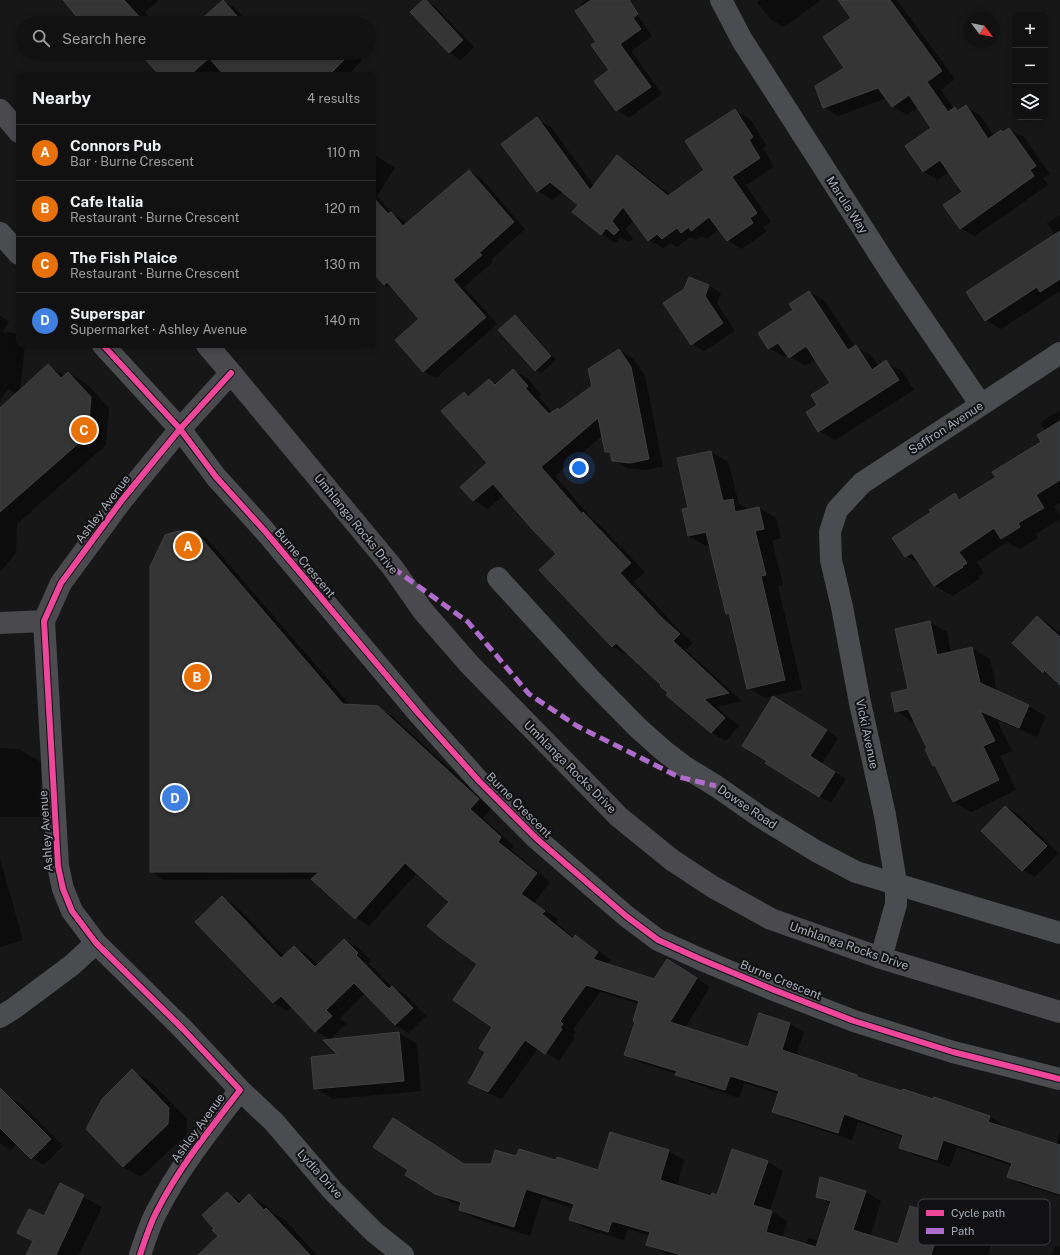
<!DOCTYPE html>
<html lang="en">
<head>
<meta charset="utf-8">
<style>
	body { margin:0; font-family:"Public Sans",sans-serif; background:#1a1a1a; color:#f1f3f6 }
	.controls { position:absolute; right:12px; top:12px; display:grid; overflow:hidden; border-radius:8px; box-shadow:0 2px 6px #0003 }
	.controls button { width:36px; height:36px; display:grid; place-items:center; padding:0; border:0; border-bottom:1px solid #303131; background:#111; color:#f1f3f6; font:20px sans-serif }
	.compass { position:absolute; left:964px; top:12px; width:36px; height:36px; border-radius:50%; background:#111; box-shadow:0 2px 6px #0003; rotate:122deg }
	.you { position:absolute; left:579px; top:468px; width:14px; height:14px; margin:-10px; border:3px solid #fff; border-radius:50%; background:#1a73e8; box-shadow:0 0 0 6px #1a73e833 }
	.badge { display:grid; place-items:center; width:26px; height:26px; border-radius:50%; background:#1a73e8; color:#fff; font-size:13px; font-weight:700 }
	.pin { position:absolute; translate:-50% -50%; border:2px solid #fff; box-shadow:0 1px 4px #0006 }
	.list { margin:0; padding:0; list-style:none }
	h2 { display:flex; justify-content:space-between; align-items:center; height:52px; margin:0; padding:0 16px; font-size:17px }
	h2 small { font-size:13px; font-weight:400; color:#9c9d9f }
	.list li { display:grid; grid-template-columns:26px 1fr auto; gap:12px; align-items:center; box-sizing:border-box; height:56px; padding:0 16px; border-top:1px solid #303131 }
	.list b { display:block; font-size:15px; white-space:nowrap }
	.list p { margin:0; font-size:13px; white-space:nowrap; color:#9c9d9f }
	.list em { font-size:13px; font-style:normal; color:#9c9d9f }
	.icon { flex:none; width:22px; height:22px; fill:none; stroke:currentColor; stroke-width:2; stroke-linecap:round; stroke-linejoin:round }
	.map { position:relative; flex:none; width:1060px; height:1255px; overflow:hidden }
	.search { position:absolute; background:#111; box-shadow:0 2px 6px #0003; left:16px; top:16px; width:360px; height:44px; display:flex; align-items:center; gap:10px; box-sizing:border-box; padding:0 14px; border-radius:22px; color:#9c9d9f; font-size:15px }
	.panel { position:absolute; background:#111; box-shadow:0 2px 6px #0003; left:16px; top:72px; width:360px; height:276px; border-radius:8px }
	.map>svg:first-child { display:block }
	.shadow { fill:#0007 }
	.building { fill:#353536; stroke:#3f4043 }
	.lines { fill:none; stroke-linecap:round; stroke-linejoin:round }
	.street { stroke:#4b4c50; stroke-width:22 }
	.secondary { stroke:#4a4a4e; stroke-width:22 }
	.quiet { stroke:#b06ccc; stroke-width:5; stroke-dasharray:10 5; stroke-linecap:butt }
	.cycleway-casing { stroke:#111113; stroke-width:8 }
	.cycleway { stroke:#ed469a; stroke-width:6 }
	.labels { text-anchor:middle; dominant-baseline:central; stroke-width:4; stroke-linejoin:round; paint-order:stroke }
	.street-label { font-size:12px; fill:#a8adb8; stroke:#111113 }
	.key { fill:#111113; stroke:#3e4045; stroke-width:1 }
	.key-label { font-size:11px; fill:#a8adb8 }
</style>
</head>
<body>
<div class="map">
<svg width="1060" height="1255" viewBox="0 0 1060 1255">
	<rect width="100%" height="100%" fill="#171717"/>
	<path class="shadow" d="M65 0H156L158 1 145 12 155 23H83Z
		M424 0 436 7 474 47 461 60 449 53Z
		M587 0H627L652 36 631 51 662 94 629 118 617 110 596 81 610 71 581 4Z
		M760 0H821L784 27 770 19 757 2Z
		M839 0H897L955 79 941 90 954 109 959 111 966 107 980 115 994 136 1001 131 1004 133 1009 129 1024 137 1050 174 1043 178 1048 185 975 236 960 228 963 192 949 172 938 180 923 171 933 128 918 107 907 115 893 106 887 98 838 116 824 107 846 68 852 19Z
		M223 1 235 8 248 23H198Z
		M141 53H354L362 60 348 75H150L156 70Z
		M735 110 750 119 767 146 763 148 774 167 746 185 771 222 763 227 767 231 742 249 727 240 719 229 707 239 702 236 696 240 690 237 677 247 670 243 663 248 649 240 634 220 626 229 633 239 629 242 620 237 616 243 601 234 579 205 563 192 552 200 538 191 537 119 551 127 594 186 618 157 632 165 670 195 705 171Z
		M373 154 395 168 377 196 393 214 403 220 407 224 469 171 481 178 525 229 491 260 493 262 464 287 497 324 436 378 424 372 396 340 421 319 397 291 385 285 373 271Z
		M1060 215V291L1001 329 985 320 1055 236 1047 223Z
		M709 286 721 293 717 303 735 331 704 351 692 344 665 303Z
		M809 292 825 301 855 346 871 355 879 367 886 362 902 371 914 390 835 440 819 431V405L831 383 816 359 805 366 788 355 785 357 769 348 794 310Z
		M0 316 9 321 3 332 14 333 19 336V345H25L20 391 48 366 66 376 69 373 87 384 109 408 106 445 17 524 16 553 0 572V439L17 394 8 389 0 401Z
		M515 317 521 320 556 360 541 373 535 370Z
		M619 350 633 358 645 376 663 467 645 470 627 468 613 460 612 455 606 452 603 435 555 476 592 519 597 522 645 572 634 582 676 627 693 643 686 650 742 701 717 707 739 726 726 741 712 733 668 695 669 693 628 653 627 655 613 647 540 570 557 554 504 495 488 509 474 500 488 463 464 393 470 396 489 380 497 384 513 370 527 378 541 394 539 397 553 413 558 409 561 411 593 387Z
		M1060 410V502L1054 506 1060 516V519L1036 534 1038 538 1020 549 1007 542 977 562 984 573 979 576 980 578 953 596 935 586 921 565 906 556 932 512 955 495 962 499 997 478 1043 442 1045 431 1040 423Z
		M711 452 728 462 739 504 749 510 759 508 776 518 781 538 772 541 783 585 778 586 802 689 765 698 748 688 730 615 727 613 710 545 706 546 688 536 689 509Z
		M194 532 208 540 350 705 377 707 392 716 492 807 483 818 514 846 511 850 550 882 534 903 558 919 556 922 574 938 575 936 589 944 611 960 607 965 654 981 681 968 710 987 685 1028 749 1048 760 1014 790 1024 804 1032 796 1056 857 1076 864 1080 990 1117 1003 1125 1002 1128 1056 1145 1060 1131V1196L1022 1184 1008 1176 1012 1166 957 1147 950 1167 914 1155 900 1147 903 1137 858 1122 852 1140 787 1119 773 1111 779 1094 744 1083 739 1098 690 1082 677 1074 639 1062 625 1054 636 1022 640 1004 600 992 573 1030 576 1032 573 1036 575 1038 559 1061 538 1048 502 1099 483 1091 469 1083 487 1052 493 1027 479 964 450 902 417 873 369 926 356 918 313 879 164 880 151 872Z
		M1037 617 1048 623 1058 632 1060 630V682L1043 672 1013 643Z
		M929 622 947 632 951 653 972 648 990 659 997 692 1028 706 1046 716 1037 737 997 720 1012 751 1000 756 1016 790 971 812 954 802 936 767 934 765 928 748 915 721 913 722 896 711 909 689Z
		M785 704 838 738 822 764 846 779 831 803 819 796Z
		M0 748 19 749 41 762 40 817H0Z
		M1006 807 1018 814 1059 853 1035 877 1023 870 982 831Z
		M0 859 23 940 0 947Z
		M222 897 236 906 284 956 294 947 308 955 318 965 344 940 359 948 371 961 369 964 393 988 406 995 426 1016 409 1033 395 1025 365 993 340 1018 346 1024 330 1039 316 1031 292 1007 288 1011 274 1003 196 922Z
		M399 1033 417 1044 421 1091 333 1099 315 1088Z
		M132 1071 150 1081 187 1119 186 1135 141 1177 123 1167Z
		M9 1097 21 1104 63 1146 44 1165 32 1158 17 1143 11 1150 0 1144V1106Z
		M393 1119 465 1165H491L517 1158 557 1162 599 1171 668 1151 684 1160 677 1186 712 1197 718 1196 768 1162 783 1171 770 1211 787 1221 782 1238 806 1245 808 1238 819 1241 831 1204 817 1196 866 1192 881 1201 870 1237 899 1245 911 1207 978 1227 994 1236 988 1255H668L648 1244 650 1236 628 1229 624 1240 586 1229 571 1220 574 1208 542 1198 530 1236 476 1219 460 1210 461 1206 452 1203 436 1193Z
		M60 1185 102 1207 79 1255H27L33 1242 18 1233 44 1218Z
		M227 1193 242 1202 249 1195 267 1206 274 1214 284 1219 317 1255H214L219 1236Z
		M1055 1246 1060 1247V1255H1052Z"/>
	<path class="building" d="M63 0H124L145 23H82Z
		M223 0 243 23H197Z
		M423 0H426L463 40 449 53 410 12Z
		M591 0H629L638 14 633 18 641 29 620 44 651 87 616 111 594 81 609 70 591 45 596 42 575 11Z
		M838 0H890L942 71 927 82 948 112 955 107 957 111 966 105 988 139 1001 130 1003 132 1009 128 1036 166 1030 170 1034 176 960 229 943 205 962 192 940 160 923 172 905 146 931 128 909 95 892 107 878 88 823 108 815 86 844 68 823 37 851 18Z
		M140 53H351L329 75H224L209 58 190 75H159Z
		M735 109 753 137 749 140 760 158 732 177 757 213 750 218 753 223 727 241 709 217 691 231 689 227 681 233 677 228 662 239 657 234 648 241 623 207 612 221 619 230 614 235 606 228 601 235 572 212 578 205 550 182 537 192 501 144 537 117 590 190 617 155 668 196 704 170 685 141Z
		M469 170 514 222 479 253 482 255 453 280 486 317 423 372 395 340 419 319 387 282 384 285 373 273V197L388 214 391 212 403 226Z
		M1060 231V279L1040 292 1037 287 985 321 966 292Z
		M689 277 709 285 705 296 723 323 691 345 663 303 684 289Z
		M809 291 848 350 856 345 872 370 886 360 899 380 818 432 806 412 817 405 811 395 830 383 806 346 789 358 778 343 768 349 758 333 793 310 789 304Z
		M515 315 551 356 535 371 498 330Z
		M619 349 631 367 649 459 630 463 612 461 610 452H605L598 418 541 467 582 514 583 512 631 563 620 573 662 618 680 634 673 641 729 693 704 699 725 718 711 733 666 695 668 693 660 686 661 685 616 643 612 647 539 570 556 554 532 529 493 484 473 501 460 487 487 463 441 411 464 392 468 397 489 379 495 385 513 369 528 386 525 388 549 414 558 408 559 410 592 386 588 369Z
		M48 364 61 378 68 372 91 397 88 435 0 512V408Z
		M1060 421V480L1036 495 1044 508 1018 523 1020 527 1001 539 994 528 959 552 967 563 962 566 963 567 934 586 912 553 905 557 892 538 931 512 929 510 955 493 959 500 996 477 992 472 1041 442 1037 435Z
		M711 451 723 501 733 499 735 512 759 507 764 529 755 531 766 575 761 576 785 680 747 689 729 613 726 614 706 532 688 536 682 509 688 508 677 458Z
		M178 531H195L343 704 378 706 479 799 470 809 501 837 498 842 537 873 521 894 545 911 542 914 573 939 575 935 598 952 593 959 654 979 667 959 697 978 670 1022 748 1047 759 1013 790 1023 782 1050 857 1075V1077L902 1091 903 1089 933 1099 934 1097 990 1116 988 1122 1060 1145V1194L1007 1177 1012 1163 943 1140 937 1160 899 1148 903 1135 844 1114 838 1133 772 1112 779 1091 730 1076 725 1090 675 1075 677 1071 624 1055 635 1022 633 1021 639 1001 586 985 560 1021 563 1024 560 1028 562 1029 545 1054 525 1040 488 1092 468 1083 485 1052 479 1048 492 1027 453 1000 477 964 440 937 427 926 449 902 405 863 355 919 311 879 319 872H150V567L165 535Z
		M1037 616 1060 637V685L1044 670 1043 673 1012 643Z
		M930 621 937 655 972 647 980 683 1029 705 1019 728 980 711 995 741 983 746 999 780 953 802 935 765 933 766 925 749 927 748 908 709 895 712 891 693 908 689 895 629Z
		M773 696 827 730 810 756 835 772 819 797 765 763 767 761 742 746Z
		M1005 806 1047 846 1022 871 981 831Z
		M222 896 281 958 294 946 315 967 344 939 358 953 356 955 389 989 392 986 413 1008 395 1025 354 983 326 1010 332 1016 315 1032 281 996 273 1003 195 922Z
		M399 1032 404 1081 314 1089 311 1057 337 1054 323 1040Z
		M132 1069 169 1108 168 1124 123 1167 86 1129 102 1099Z
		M0 1088 51 1139 31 1159 0 1128Z
		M393 1118 464 1164H491L495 1150 516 1156 519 1149 556 1160 557 1157 598 1170 610 1132 669 1150 660 1180 711 1196 712 1193 717 1195 732 1149 768 1161 753 1205 772 1211 766 1232 816 1247 831 1201 816 1197 820 1177 866 1191 853 1230 898 1244 910 1206 943 1216 931 1255H681L646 1245 650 1232 612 1221 608 1232 569 1220 574 1204 526 1189 514 1227 459 1210 461 1202 435 1194 405 1175 408 1170 373 1147Z
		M60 1183 84 1195 56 1255H26L33 1241 17 1233 29 1209 44 1216Z
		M227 1192 239 1204 249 1194 264 1210 266 1208 310 1255H198L218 1236 212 1230 214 1229 202 1215Z"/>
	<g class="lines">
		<path class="street" d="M721 0 742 40 892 274 981 405
			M0 233 19 254
			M103 345 180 429 216 477 264 530 419 714 479 781 537 839 626 916 658 940 700 959 774 990 854 1021 953 1052 1060 1079
			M498 578 592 681 637 727 664 751 685 767 716 786 759 816 816 851 856 872 1060 933
			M44 621 58 866 63 889 72 911 96 943 183 1029 240 1090C211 1128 180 1166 158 1209 150 1223 145 1240 140 1255
			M881 958 896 904V883L885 815 860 703 842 607 831 560 830 532 837 510 862 483 1060 353
			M0 1017 13 1009 72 965 96 943
			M240 1090 274 1122 333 1191 374 1232 403 1255"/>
		<path class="secondary" d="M0 110 19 132
			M207 345 231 373 393 568 423 611 470 665 619 817 672 860 713 887 771 919 881 958 1060 1012
			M0 623 44 621 61 583 122 500 180 429 231 373"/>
		<path class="quiet" d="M393 568 468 622 529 694 577 726 679 777 716 786"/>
		<g class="cycleway-casing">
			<path id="cycleway" d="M103 345 180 429 216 477 264 530 419 714 479 781 537 839 626 916 658 940 700 959 774 990 854 1021 953 1052 1060 1079
				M140 1255C145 1240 150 1223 158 1209 180 1166 211 1128 240 1090L183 1029 96 943 72 911 63 889 58 866 44 621 61 583 122 500 180 429 231 373"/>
		</g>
		<use href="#cycleway" class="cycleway"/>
	</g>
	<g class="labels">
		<g class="street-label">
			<text transform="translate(847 205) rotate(57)">Marula Way</text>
			<text transform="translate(946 428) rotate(-33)">Saffron Avenue</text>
			<text transform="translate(103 509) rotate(-53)">Ashley Avenue</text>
			<text transform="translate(356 524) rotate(51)">Umhlanga Rocks Drive</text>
			<text transform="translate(305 563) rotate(50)">Burne Crescent</text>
			<text transform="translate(867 734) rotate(78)">Vicki Avenue</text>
			<text transform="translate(570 767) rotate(45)">Umhlanga Rocks Drive</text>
			<text transform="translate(519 805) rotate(45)">Burne Crescent</text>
			<text transform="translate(747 807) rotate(34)">Dowse Road</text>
			<text transform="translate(46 831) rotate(-94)">Ashley Avenue</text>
			<text transform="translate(849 946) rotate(19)">Umhlanga Rocks Drive</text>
			<text transform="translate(781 980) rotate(22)">Burne Crescent</text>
			<text transform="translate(198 1128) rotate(-54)">Ashley Avenue</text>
			<text transform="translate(320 1174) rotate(48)">Lydia Drive</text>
		</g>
	</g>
	<rect x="918" y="1199" width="132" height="46" rx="6" class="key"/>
	<rect x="926" y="1210" width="18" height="6" fill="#ed469a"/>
	<rect x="926" y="1228" width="18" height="6" fill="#b06ccc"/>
	<g class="key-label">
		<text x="951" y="1217">Cycle path</text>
		<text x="951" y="1235">Path</text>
	</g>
</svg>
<div class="controls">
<button>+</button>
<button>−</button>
<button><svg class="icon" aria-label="layers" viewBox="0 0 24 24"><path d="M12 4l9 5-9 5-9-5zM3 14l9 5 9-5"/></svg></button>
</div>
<svg class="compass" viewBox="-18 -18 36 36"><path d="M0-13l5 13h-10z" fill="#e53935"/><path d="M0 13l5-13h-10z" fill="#9c9d9f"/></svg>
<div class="you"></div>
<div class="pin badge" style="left:188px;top:546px;background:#e8710a">A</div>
<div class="pin badge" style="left:197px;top:677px;background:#e8710a">B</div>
<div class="pin badge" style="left:84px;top:430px;background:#e8710a">C</div>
<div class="pin badge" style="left:175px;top:798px;background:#3f7fe0">D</div>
<div class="search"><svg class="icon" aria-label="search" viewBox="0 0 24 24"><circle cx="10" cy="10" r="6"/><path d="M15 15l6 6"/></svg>Search here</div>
<section class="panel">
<h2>Nearby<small>4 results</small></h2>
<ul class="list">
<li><span class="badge" style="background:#e8710a">A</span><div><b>Connors Pub</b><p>Bar · Burne Crescent</p></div><em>110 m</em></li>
<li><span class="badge" style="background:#e8710a">B</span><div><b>Cafe Italia</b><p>Restaurant · Burne Crescent</p></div><em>120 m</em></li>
<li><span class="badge" style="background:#e8710a">C</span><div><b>The Fish Plaice</b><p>Restaurant · Burne Crescent</p></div><em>130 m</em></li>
<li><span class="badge" style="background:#3f7fe0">D</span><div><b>Superspar</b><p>Supermarket · Ashley Avenue</p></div><em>140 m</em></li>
</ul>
</section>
</div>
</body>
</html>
